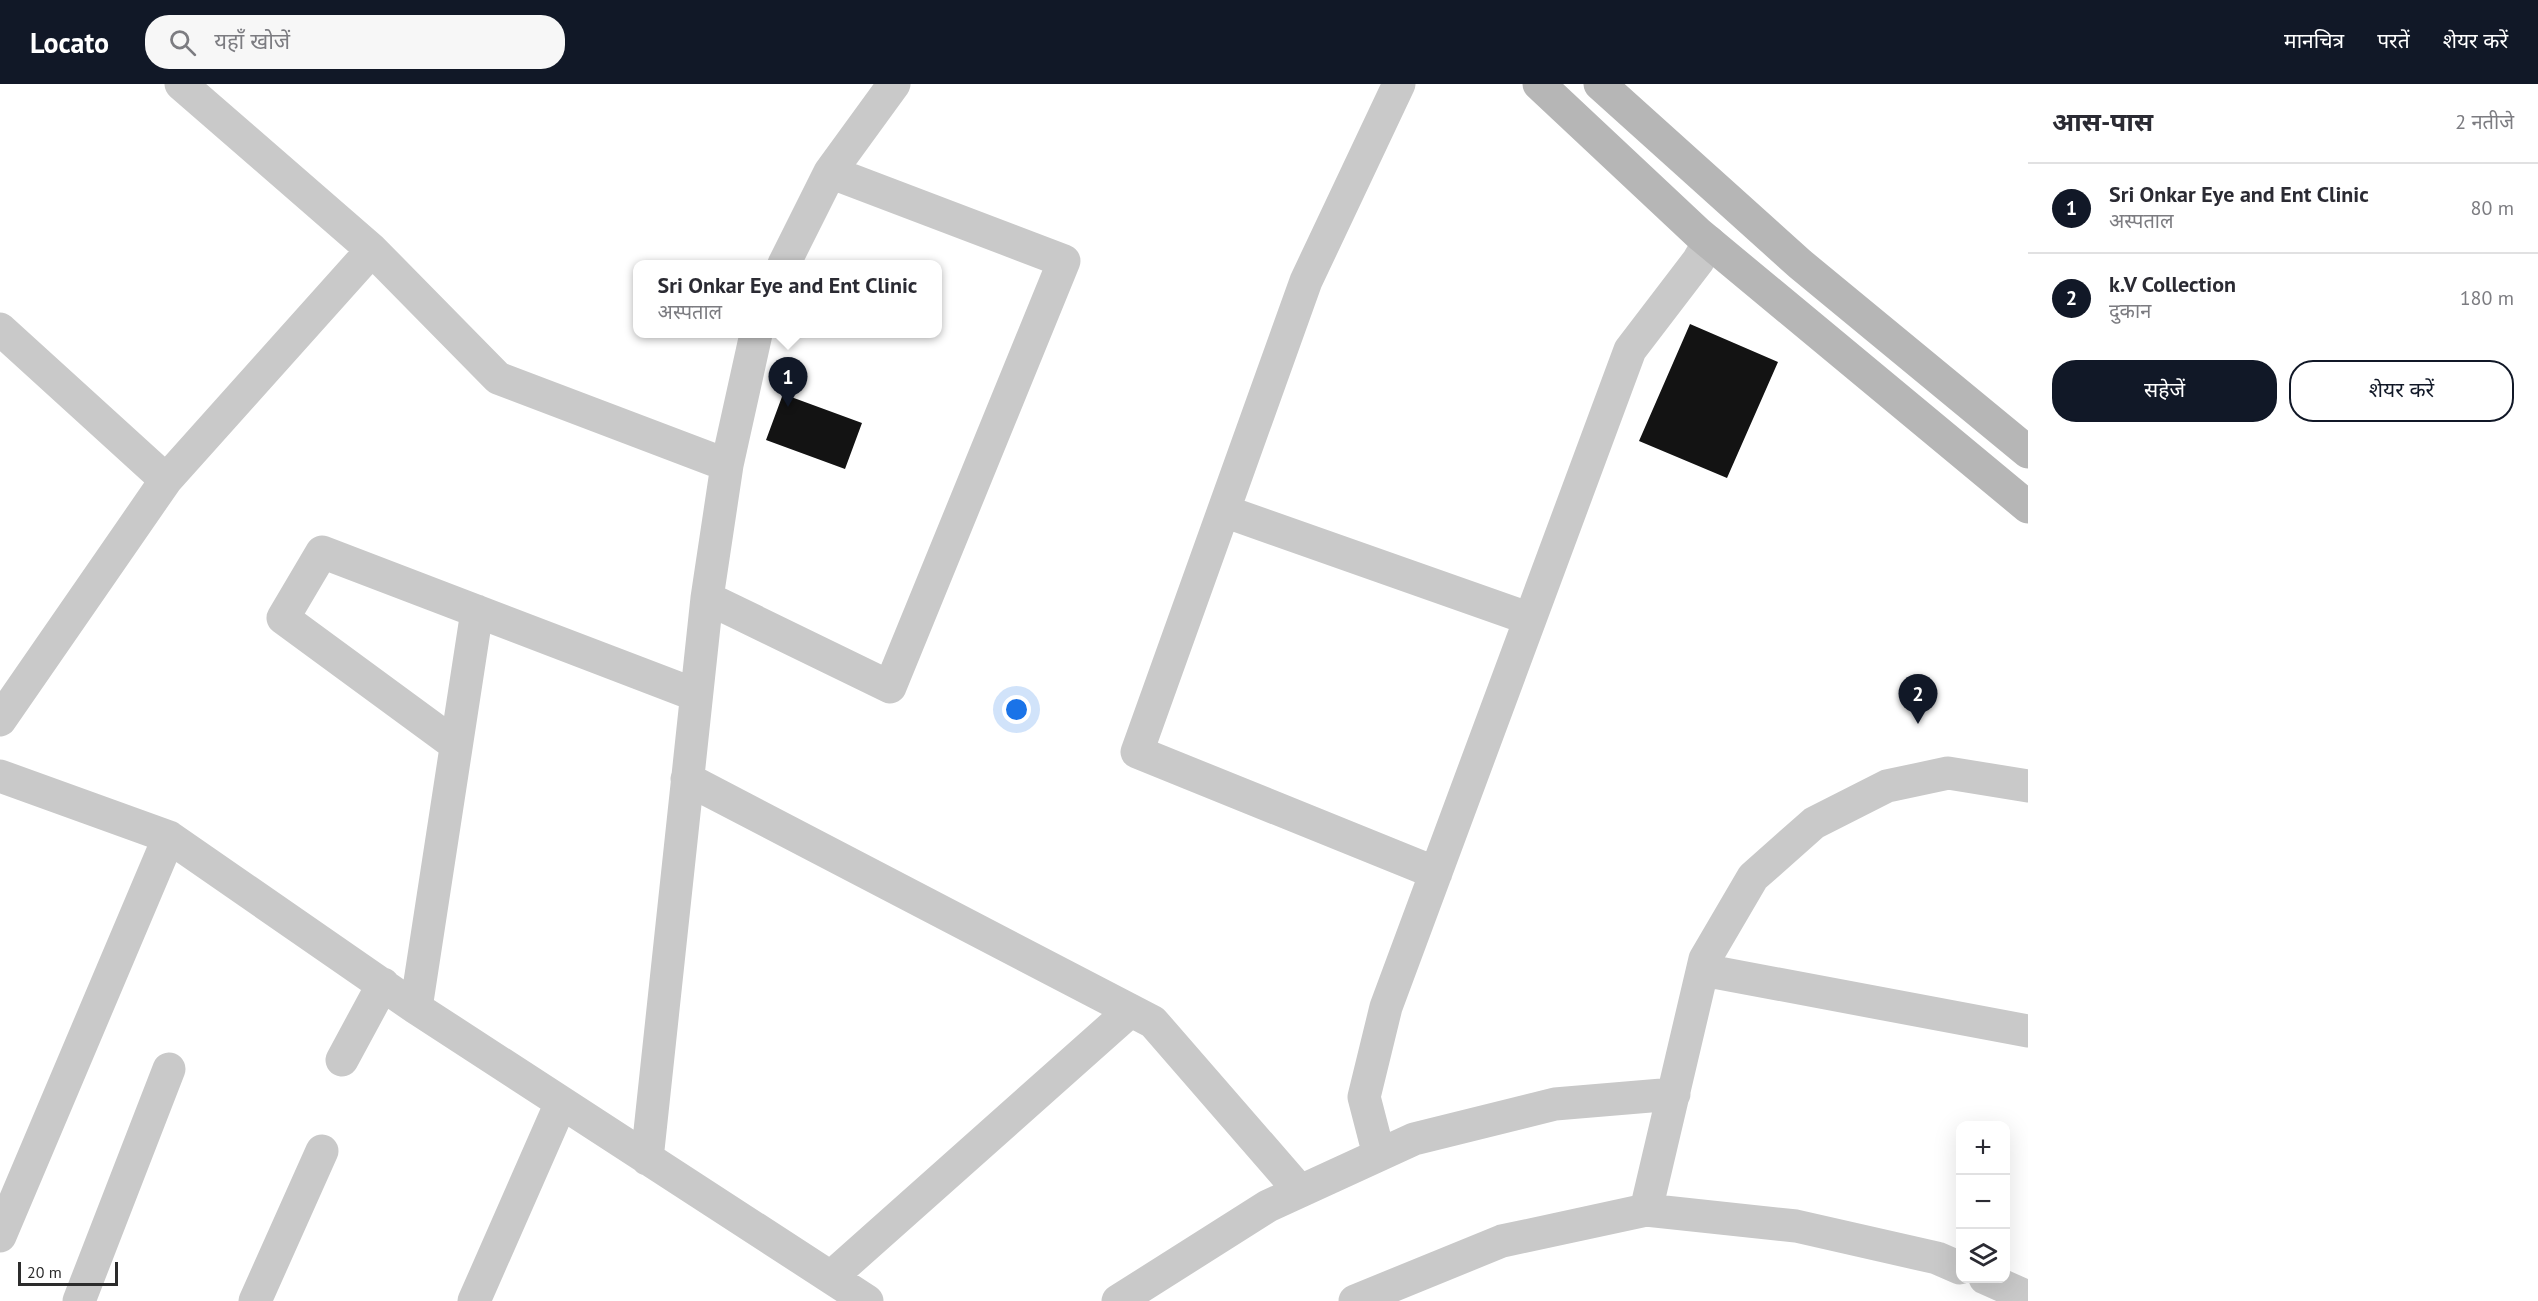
<!DOCTYPE html>
<html lang="hi">
<head>
<meta charset="utf-8">
<style>
	body { margin:0; font-family:"PT Sans","Noto Sans Devanagari",sans-serif; background:#f7f7f7; color:#2b2b33 }
	.controls { position:absolute; right:18px; bottom:18px; display:grid; overflow:hidden; border-radius:12px; box-shadow:0 6px 24px #0002 }
	.controls button { width:54px; height:54px; display:grid; place-items:center; padding:0; border:0; border-bottom:2px solid #e1e1e2; background:#fff; color:#2b2b33; font:30px sans-serif }
	.scale { position:absolute; left:18px; bottom:15px; width:100px; box-sizing:border-box; padding-left:6px; border:3px solid #2c2c2c; border-top:0; font-size:16px; line-height:21px; white-space:nowrap; color:#2c2c2c; -webkit-text-stroke:4px #fff; paint-order:stroke }
	.you { position:absolute; left:1017px; top:626px; width:21px; height:21px; margin:-15px; border:4px solid #fff; border-radius:50%; background:#1a73e8; box-shadow:0 0 0 9px #1a73e833 }
	.badge { display:grid; place-items:center; width:39px; height:39px; border-radius:50%; background:#111827; color:#fff; font-size:20px; font-weight:700 }
	.pin { position:absolute; translate:-50% -50px; filter:drop-shadow(0 2px 3px #0008) }
	.pin::after { content:''; position:absolute; top:32px; width:21px; height:18px; background:inherit; clip-path:polygon(0 0,100% 0,50% 100%) }
	.popup { position:absolute; left:633px; top:176px; width:309px; height:78px; box-sizing:border-box; display:grid; place-content:center; border-radius:12px; background:#fff; filter:drop-shadow(0 2px 4px #0005); font-size:20px; white-space:nowrap; color:#7c7c81 }
	.popup b { font-size:22px; color:#2b2b33 }
	.popup::after { content:''; position:absolute; left:50%; top:100%; margin-left:-12px; border:12px solid transparent; border-top-color:#fff }
	.list { margin:0; padding:0; list-style:none }
	h2 { display:flex; justify-content:space-between; align-items:center; height:78px; margin:0; padding:0 24px; font-size:26px }
	h2 small { font-size:20px; font-weight:400; color:#7c7c81 }
	.list li { display:grid; grid-template-columns:39px 1fr auto; gap:18px; align-items:center; box-sizing:border-box; height:90px; padding:0 24px; border-top:2px solid #e1e1e2 }
	.list b { display:block; font-size:22px; white-space:nowrap }
	.list p { margin:0; font-size:20px; white-space:nowrap; color:#7c7c81 }
	.list em { font-size:20px; font-style:normal; color:#7c7c81 }
	.actions { display:flex; gap:12px; padding:18px 24px }
	.actions a { flex:1; padding:14px 0; border:2px solid #111827; border-radius:24px; text-align:center; font-size:21px; color:#111827 }
	.actions .main { background:#111827; color:#fff }
	.icon { flex:none; width:33px; height:33px; fill:none; stroke:currentColor; stroke-width:2; stroke-linecap:round; stroke-linejoin:round }
	.map { position:relative; flex:none; width:2028px; height:1217px; overflow:hidden }
	header { display:flex; align-items:center; gap:36px; box-sizing:border-box; height:84px; padding:0 30px; background:#111827; color:#fff }
	header strong { font-size:28px }
	nav { display:flex; gap:33px; margin-inline-start:auto; font-size:21px }
	.search { width:420px; height:54px; background:#f7f7f7; display:flex; align-items:center; gap:15px; box-sizing:border-box; padding:0 21px; border-radius:24px; color:#7c7c81; font-size:22px }
	main { display:flex }
	aside { flex:1; background:#fff }
	.map>svg:first-child { display:block }
	.building { fill:#131313 }
	.lines { fill:none; stroke-linecap:round; stroke-linejoin:round }
	.minor { stroke:#c9c9c9; stroke-width:33 }
	.secondary { stroke:#b6b6b6; stroke-width:33 }
</style>
</head>
<body>
<header>
<strong>Locato</strong>
<div class="search"><svg class="icon" aria-label="search" viewBox="0 0 24 24"><circle cx="10" cy="10" r="6"/><path d="M15 15l6 6"/></svg>यहाँ खोजें</div>
<nav><a>मानचित्र</a><a>परतें</a><a>शेयर करें</a></nav>
</header>
<main>
<div class="map">
<svg width="2028" height="1217" viewBox="0 0 2028 1217">
	<rect width="100%" height="100%" fill="#fff"/>
	<path class="building" d="M1690 240 1778 278 1727 394 1639 357Z
		M783 310 862 339 845 385 766 356Z"/>
	<g class="lines">
		<path class="minor" d="M181 0 372 166 498 294 727 381
			M1399 0 1306 197 1137 668 1436 789
			M784 180 830 88 894 0
			M0 245 166 396
			M1224 427 1530 535
			M707 514 890 603 1064 177 830 88
			M0 636 166 396 372 166
			M456 661 283 534 322 468 696 611
			M0 692 169 753 416 924 867 1217
			M687 695 1153 938 1300 1107
			M1703 886 2028 947
			M416 924 477 527
			M342 976 383 900
			M1379 1071 1364 1013 1386 923 1630 266 1698 177 1709 158
			M647 1075 707 514 727 381 756 250
			M1646 1126 1705 875 1753 793 1814 739 1887 702 1948 689 2028 702
			M0 1152 169 753
			M831 1193 1130 927
			M1985 1194 2028 1213
			M79 1217 169 985
			M255 1217 322 1067
			M474 1217 561 1019
			M1118 1217 1268 1122 1414 1055 1555 1020 1674 1010
			M1355 1217 1502 1157 1646 1126 1796 1142 1937 1174 1960 1184"/>
		<path class="secondary" d="M1539 0 1699 150 2028 423
			M1600 0 1800 180 2028 368"/>
	</g>
</svg>
<div class="controls">
<button>+</button>
<button>−</button>
<button><svg class="icon" aria-label="layers" viewBox="0 0 24 24"><path d="M12 4l9 5-9 5-9-5zM3 14l9 5 9-5"/></svg></button>
</div>
<div class="scale">20 m</div>
<div class="you"></div>
<div class="pin badge" style="left:788px;top:323px">1</div>
<div class="popup"><b>Sri Onkar Eye and Ent Clinic</b>अस्पताल</div>
<div class="pin badge" style="left:1918px;top:640px">2</div>
</div>
<aside>
<h2>आस-पास<small>2 नतीजे</small></h2>
<ul class="list">
<li><span class="badge">1</span><div><b>Sri Onkar Eye and Ent Clinic</b><p>अस्पताल</p></div><em>80 m</em></li>
<li><span class="badge">2</span><div><b>k.V Collection</b><p>दुकान</p></div><em>180 m</em></li>
</ul>
<div class="actions"><a class="main">सहेजें</a><a>शेयर करें</a></div>
</aside>
</main>
</body>
</html>
